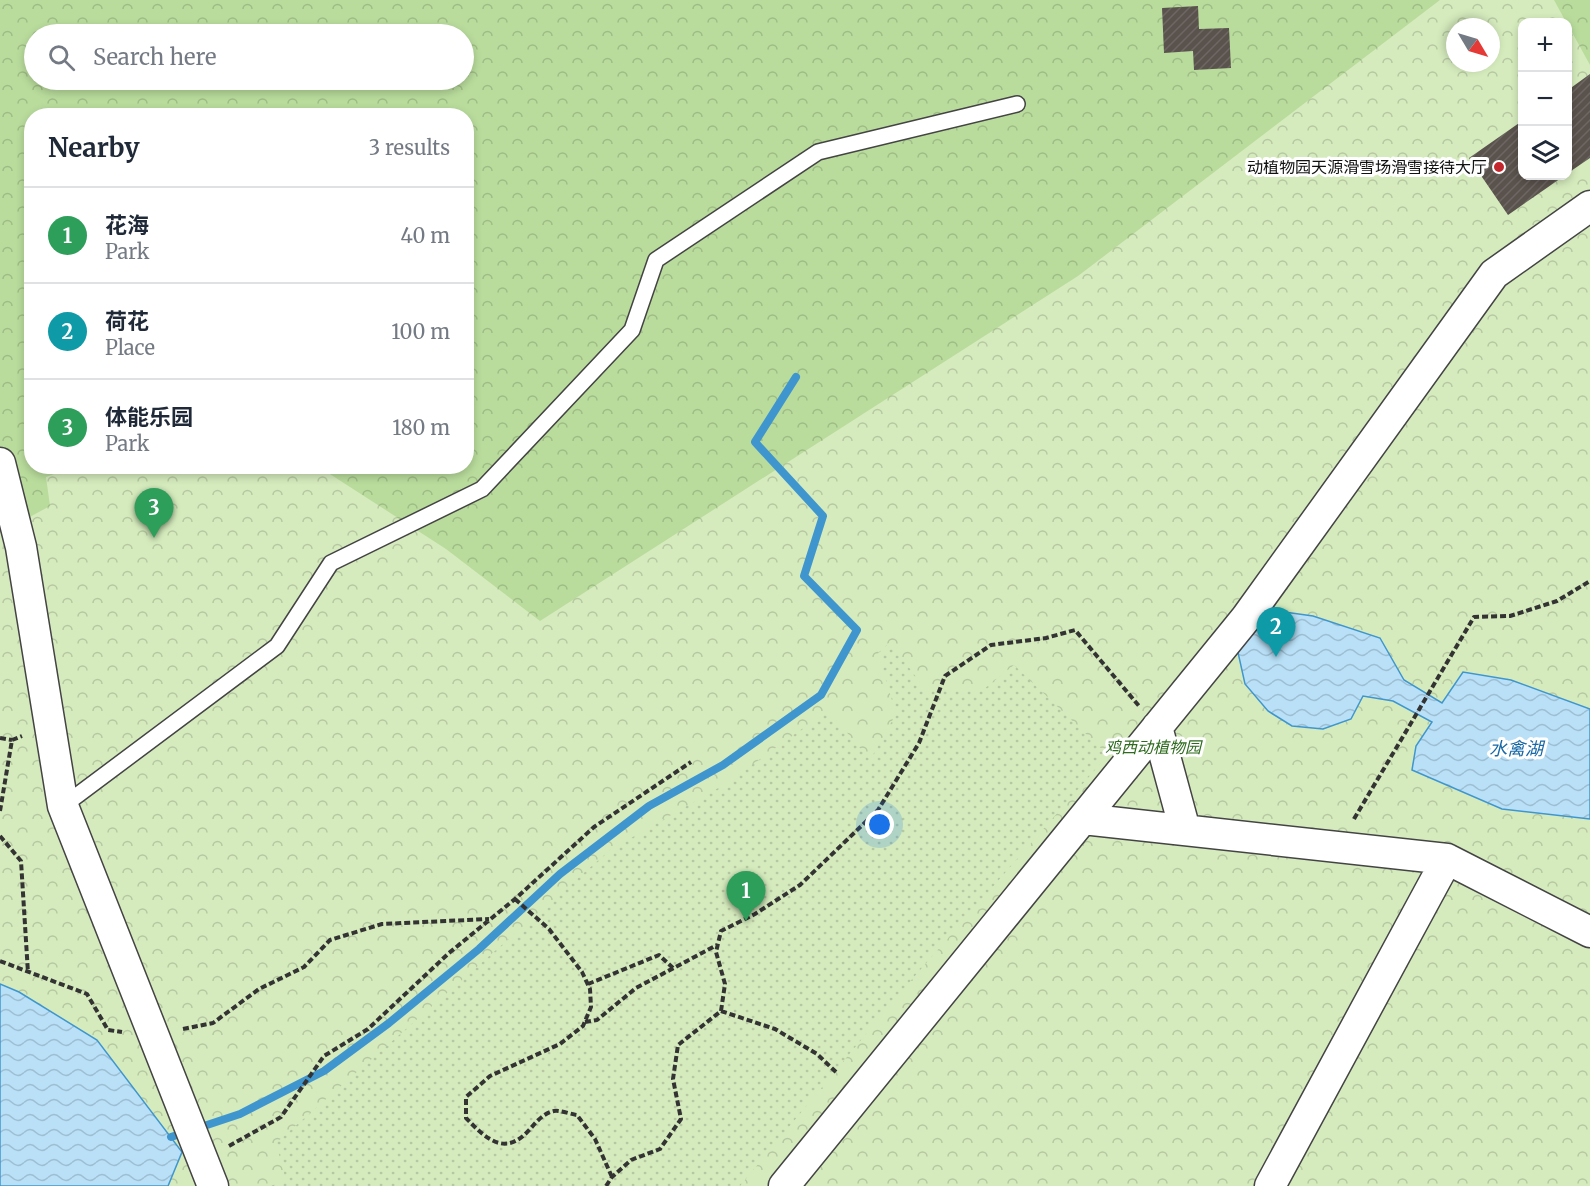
<!DOCTYPE html>
<html lang="en">
<head>
<meta charset="utf-8">
<style>
	body { margin:0; font-family:Merriweather,"Noto Sans SC",serif; background:#f2f2f3; color:#1f2937 }
	.controls { position:absolute; right:18px; top:18px; display:grid; overflow:hidden; border-radius:12px; box-shadow:0 3px 9px #0003 }
	.controls button { width:54px; height:54px; display:grid; place-items:center; padding:0; border:0; border-bottom:2px solid #e0e1e3; background:#fff; color:#1f2937; font:30px sans-serif }
	.compass { position:absolute; left:1446px; top:18px; width:54px; height:54px; border-radius:50%; background:#fff; box-shadow:0 3px 9px #0003; rotate:128deg }
	.you { position:absolute; left:880px; top:825px; width:21px; height:21px; margin:-15px; border:4px solid #fff; border-radius:50%; background:#1a73e8; box-shadow:0 0 0 9px #1a73e833 }
	.badge { display:grid; place-items:center; width:39px; height:39px; border-radius:50%; background:#db2777; color:#fff; font-size:20px; font-weight:700 }
	.pin { position:absolute; translate:-50% -50px; filter:drop-shadow(0 2px 3px #0008) }
	.pin::after { content:''; position:absolute; top:32px; width:21px; height:18px; background:inherit; clip-path:polygon(0 0,100% 0,50% 100%) }
	.list { margin:0; padding:0; list-style:none }
	h2 { display:flex; justify-content:space-between; align-items:center; height:78px; margin:0; padding:0 24px; font-size:26px }
	h2 small { font-size:20px; font-weight:400; color:#747a83 }
	.list li { display:grid; grid-template-columns:39px 1fr auto; gap:18px; align-items:center; box-sizing:border-box; height:96px; padding:0 24px; border-top:2px solid #e0e1e3 }
	.list b { display:block; font-size:22px; white-space:nowrap }
	.list p { margin:0; font-size:20px; white-space:nowrap; color:#747a83 }
	.list em { font-size:20px; font-style:normal; color:#747a83 }
	.icon { flex:none; width:33px; height:33px; fill:none; stroke:currentColor; stroke-width:2; stroke-linecap:round; stroke-linejoin:round }
	.map { position:relative; flex:none; width:1590px; height:1186px; overflow:hidden }
	.search { position:absolute; background:#fff; box-shadow:0 3px 9px #0003; left:24px; top:24px; width:450px; height:66px; display:flex; align-items:center; gap:15px; box-sizing:border-box; padding:0 21px; border-radius:33px; color:#747a83; font-size:22px }
	.panel { position:absolute; background:#fff; box-shadow:0 3px 9px #0003; left:24px; top:108px; width:450px; height:366px; border-radius:24px }
	.map>svg:first-child { display:block }
	.forest { fill:url(#forest-crowns); fill-rule:evenodd }
	.park { fill:url(#park-crowns); fill-rule:evenodd }
	.garden { fill:url(#garden-dots) }
	.water { fill:url(#water-waves); stroke:#3f96cf; stroke-width:1.5 }
	.lines { fill:none; stroke-linecap:round; stroke-linejoin:round }
	.stream { stroke:#3f96cf; stroke-width:8 }
	.building { fill:url(#building-hatch) }
	.service-casing { stroke:#444; stroke-width:18 }
	.minor-casing { stroke:#444; stroke-width:33 }
	.path { stroke:#333; stroke-width:4; stroke-dasharray:6 3; stroke-linecap:butt }
	.service { stroke:#fff; stroke-width:15 }
	.minor { stroke:#fff; stroke-width:30 }
	.poi-dot { fill:#c4262e; stroke:#fff; stroke-width:2 }
	.labels { text-anchor:middle; dominant-baseline:central; stroke-width:6; stroke-linejoin:round; paint-order:stroke }
	.poi-label { font-size:16px; fill:#111; stroke:#fff; text-anchor:end }
	.park-label { font-size:16px; font-style:italic; fill:#2f6b1f; stroke:#fff }
	.water-label { font-size:18px; font-style:italic; fill:#1768a6; stroke:#fff }
</style>
</head>
<body>
<div class="map">
<svg width="1590" height="1186" viewBox="0 0 1590 1186">
	<defs>
		<pattern id="forest-crowns" width="20" height="18" patternUnits="userSpaceOnUse" patternTransform="scale(1.5)"><rect width="20" height="18" fill="#b9dc9c"/><path d="M2 6a3 3 0 1 1 6 0M12 15a3 3 0 1 1 6 0" fill="none" stroke="#9ebc85"/></pattern>
		<pattern id="park-crowns" width="20" height="18" patternUnits="userSpaceOnUse" patternTransform="scale(1.5)"><rect width="20" height="18" fill="#d5ebbd"/><path d="M2 6a3 3 0 1 1 6 0M12 15a3 3 0 1 1 6 0" fill="none" stroke="#b6c8a1"/></pattern>
		<pattern id="garden-dots" width="8" height="8" patternUnits="userSpaceOnUse" patternTransform="scale(1.5)"><rect width="8" height="8" fill="#d5ebbd"/><path d="M2 2h.1M6 6h.1" fill="none" stroke="#b6c8a1" stroke-width="1.8" stroke-linecap="round"/></pattern>
		<pattern id="water-waves" width="16" height="10" patternUnits="userSpaceOnUse" patternTransform="scale(1.5)"><rect width="16" height="10" fill="#b9e0f7"/><path d="M0 5q4-4 8 0t8 0" fill="none" stroke="#9ebfd3"/></pattern>
		<pattern id="building-hatch" width="6" height="6" patternUnits="userSpaceOnUse" patternTransform="scale(1.5)"><rect width="6" height="6" fill="#5a524d"/><path d="M-1 1l2-2M0 6l6-6M5 7l2-2" fill="none" stroke="#6d6662"/></pattern>
	</defs>
	<rect width="100%" height="100%" fill="#fffdf5"/>
	<path class="forest" d="M0 0H1590V1186H0ZM1522 22H1568V176H1522ZM1455 27H1491V63H1455ZM34 34H464V80H34ZM32 116H466V466H32Z"/>
	<path class="park" d="M1440 0H1554L1566 22H1522V176H1568V25L1590 65V1186H0V533L50 506 46 477 73 467H319L446 549 540 621 1078 276ZM1455 27H1491V63H1455Z"/>
	<path class="garden" d="M890 642 925 689H984L1014 665 1108 755 900 993 740 1186H270L286 1181 276 1143 610 850 727 783 828 710 870 760 896 714 878 653Z"/>
	<path class="water" d="M1270 610 1313 616 1380 638 1404 680 1442 703 1463 672 1511 680 1590 709V819L1502 809 1412 770 1416 746 1432 722 1393 701 1363 696 1351 719 1323 729 1292 726 1268 711 1245 684 1237 648Z
		M0 984 19 992 97 1040 182 1152 168 1186H0Z"/>
	<g class="lines">
		<path class="stream" d="M171 1137 240 1114 324 1071 389 1023 479 949 560 874 649 806 723 765 821 695 857 630 804 576 823 516 755 442 796 377"/>
	</g>
	<path class="building" d="M1198 6 1199 29 1229 28 1231 68 1194 70 1193 51 1164 53 1162 8Z
		M1590 74V158L1568 173V90Z
		M1522 121V176H1564L1508 215 1469 158Z"/>
	<g class="lines">
		<g class="service-casing">
			<path id="service" d="M63 806 277 646 331 563 482 489 632 330 656 260 818 152 1017 104"/>
		</g>
		<g class="minor-casing">
			<path id="minor" d="M0 463 21 547 63 806 213 1186
				M1157 727 1185 830
				M1083 819 1447 859 1590 932
				M784 1186 1246 618 1494 274 1590 206
				M1270 1186 1447 859"/>
		</g>
		<path class="path" d="M0 738 12 740
			M0 811 12 740 22 736
			M1354 819 1474 617 1510 616 1557 601 1590 581
			M0 836 21 861 28 973
			M515 899 549 929 582 972 590 989 591 1007 583 1026 560 1044 490 1076 466 1097V1118C488 1141 506 1157 531 1128 537 1121 544 1113 554 1111 560 1110 570 1114 577 1115L595 1139 612 1177
			M0 961 87 994 108 1030 122 1032
			M588 984 659 955 673 968
			M721 1011 775 1029 817 1054 838 1074
			M585 1022 597 1020 636 988 717 945
			M183 1029 213 1023 259 989 304 967 330 940 382 924 489 919
			M229 1146 281 1117 324 1056 368 1029 449 953 515 899 594 827 691 762
			M606 1186 612 1177 631 1160 660 1149 681 1119 673 1079 678 1045 721 1011 725 984 716 952 721 931 755 914 800 885 878 810 919 743 945 676 991 645 1046 638 1075 630 1139 706"/>
		<use href="#service" class="service"/>
		<use href="#minor" class="minor"/>
	</g>
	<circle class="poi-dot" cx="1499" cy="167" r="6"/>
	<g class="labels">
		<g class="poi-label">
			<text x="1487" y="167">动植物园天源滑雪场滑雪接待大厅</text>
		</g>
		<g class="park-label">
			<text x="1153" y="747">鸡西动植物园</text>
		</g>
		<g class="water-label">
			<text x="1516" y="748">水禽湖</text>
		</g>
	</g>
</svg>
<div class="controls">
<button>+</button>
<button>−</button>
<button><svg class="icon" aria-label="layers" viewBox="0 0 24 24"><path d="M12 4l9 5-9 5-9-5zM3 14l9 5 9-5"/></svg></button>
</div>
<svg class="compass" viewBox="-18 -18 36 36"><path d="M0-13l5 13h-10z" fill="#e53935"/><path d="M0 13l5-13h-10z" fill="#747a83"/></svg>
<div class="you"></div>
<div class="pin badge" style="left:746px;top:921px;background:#2e9e5b">1</div>
<div class="pin badge" style="left:1276px;top:657px;background:#0f9aa8">2</div>
<div class="pin badge" style="left:154px;top:538px;background:#2e9e5b">3</div>
<div class="search"><svg class="icon" aria-label="search" viewBox="0 0 24 24"><circle cx="10" cy="10" r="6"/><path d="M15 15l6 6"/></svg>Search here</div>
<section class="panel">
<h2>Nearby<small>3 results</small></h2>
<ul class="list">
<li><span class="badge" style="background:#2e9e5b">1</span><div><b>花海</b><p>Park</p></div><em>40 m</em></li>
<li><span class="badge" style="background:#0f9aa8">2</span><div><b>荷花</b><p>Place</p></div><em>100 m</em></li>
<li><span class="badge" style="background:#2e9e5b">3</span><div><b>体能乐园</b><p>Park</p></div><em>180 m</em></li>
</ul>
</section>
</div>
</body>
</html>
